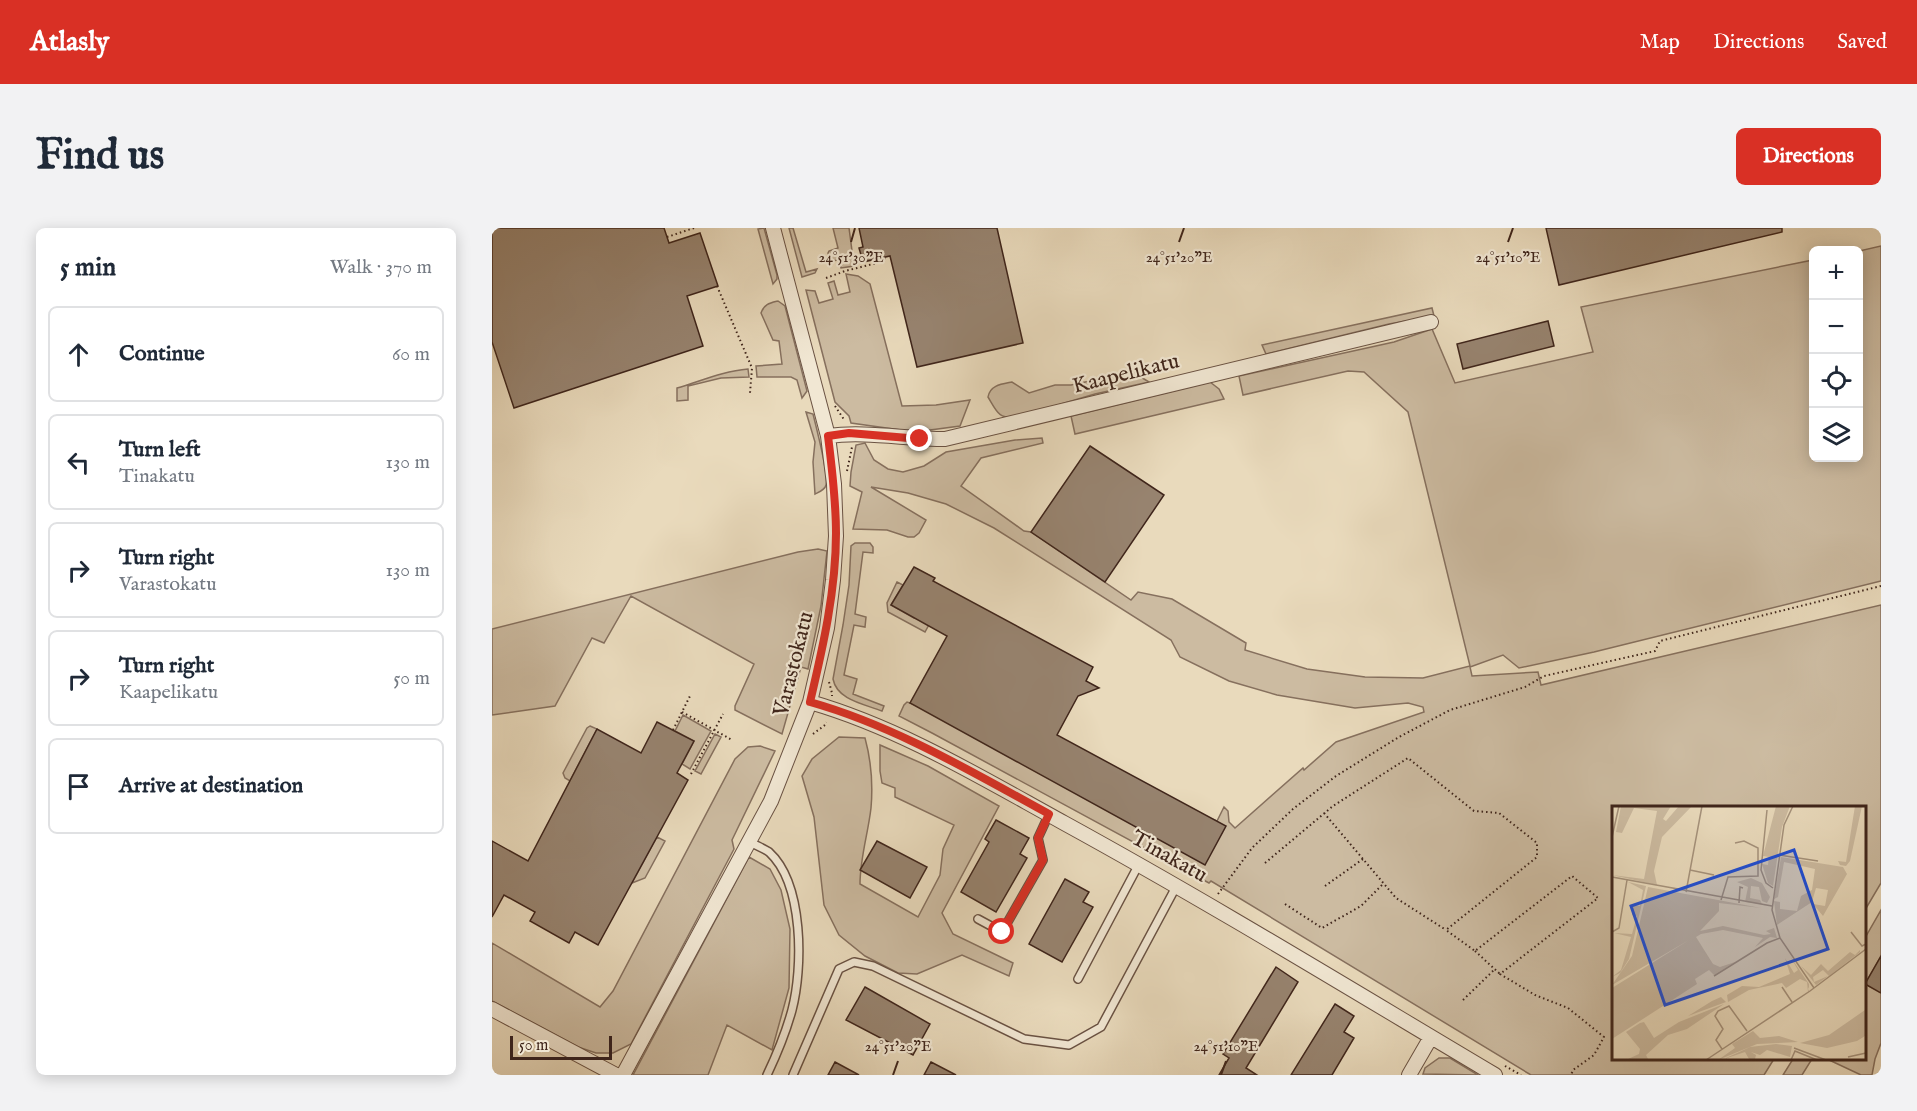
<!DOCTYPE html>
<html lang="en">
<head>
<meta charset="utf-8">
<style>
	body { margin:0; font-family:"IM FELL English",serif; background:#f2f2f3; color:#1f2937 }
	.controls { position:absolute; right:18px; top:18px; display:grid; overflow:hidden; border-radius:9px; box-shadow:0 3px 15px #0003 }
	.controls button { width:54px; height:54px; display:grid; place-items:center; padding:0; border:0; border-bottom:2px solid #e0e1e3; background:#fff; color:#1f2937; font:30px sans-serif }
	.scale { position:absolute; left:18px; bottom:15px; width:102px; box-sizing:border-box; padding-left:6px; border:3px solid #3f251b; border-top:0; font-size:16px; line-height:21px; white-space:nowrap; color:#3f251b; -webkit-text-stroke:4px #f1e7d3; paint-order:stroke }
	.stop { position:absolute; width:18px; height:18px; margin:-14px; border:4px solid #d93025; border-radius:50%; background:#fff }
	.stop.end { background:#d93025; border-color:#fff; box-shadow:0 2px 6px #0008 }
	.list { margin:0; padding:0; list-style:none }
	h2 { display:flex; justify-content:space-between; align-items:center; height:78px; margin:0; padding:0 24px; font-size:26px }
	h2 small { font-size:20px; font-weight:400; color:#747a83 }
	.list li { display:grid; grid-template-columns:39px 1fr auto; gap:18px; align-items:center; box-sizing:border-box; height:96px; margin:0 12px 12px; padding:0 12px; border:2px solid #e0e1e3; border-radius:9px }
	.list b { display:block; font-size:22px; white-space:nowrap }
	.list p { margin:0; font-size:20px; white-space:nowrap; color:#747a83 }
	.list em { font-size:20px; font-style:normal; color:#747a83 }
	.icon { flex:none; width:33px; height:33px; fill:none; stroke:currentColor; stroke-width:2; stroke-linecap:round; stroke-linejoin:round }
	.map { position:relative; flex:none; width:1389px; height:847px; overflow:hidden; border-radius:9px }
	header { display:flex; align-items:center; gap:36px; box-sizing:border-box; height:84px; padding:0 30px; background:#d93025; color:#fff }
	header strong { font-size:28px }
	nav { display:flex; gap:33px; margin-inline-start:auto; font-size:21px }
	.intro { display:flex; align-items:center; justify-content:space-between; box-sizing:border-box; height:144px; padding:0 36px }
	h1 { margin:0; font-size:42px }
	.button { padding:15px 27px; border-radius:9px; background:#d93025; color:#fff; font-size:21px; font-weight:700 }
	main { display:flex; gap:36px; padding:0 36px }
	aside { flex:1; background:#fff; border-radius:9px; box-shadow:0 3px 15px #0003 }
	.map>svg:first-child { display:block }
	.green { fill:#ccbba1; stroke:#86705e; stroke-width:1.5 }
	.building { fill:#97836f; stroke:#3f251b; stroke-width:1.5 }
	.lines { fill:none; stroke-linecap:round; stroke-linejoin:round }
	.service-casing { stroke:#6a5243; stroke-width:10 }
	.minor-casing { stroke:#6a5243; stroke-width:16 }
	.path { stroke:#3f251b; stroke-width:2; stroke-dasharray:1.5 3; stroke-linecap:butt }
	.service { stroke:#f1e7d3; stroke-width:7 }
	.minor { stroke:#f1e7d3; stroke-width:14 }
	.route { stroke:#d93025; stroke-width:8 }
	.ticks { fill:none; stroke:#3f251b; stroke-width:2 }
	.labels { text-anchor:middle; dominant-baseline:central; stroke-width:4.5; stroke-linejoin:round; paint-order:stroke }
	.street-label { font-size:22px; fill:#3f251b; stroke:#f1e7d3 }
	.inset-road { fill:none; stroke:#a5927c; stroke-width:1.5 }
	.view { fill:#1d4ed8; fill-opacity:0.15; stroke:#1d4ed8; stroke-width:3 }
	.inset-edge { fill:none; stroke:#3f251b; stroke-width:3 }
	.ticks-label { font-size:15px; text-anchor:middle; fill:#3f251b; stroke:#f1e7d3; stroke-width:4.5; stroke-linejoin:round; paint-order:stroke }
</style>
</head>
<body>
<header>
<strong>Atlasly</strong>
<nav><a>Map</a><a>Directions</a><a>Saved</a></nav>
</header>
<div class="intro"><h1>Find us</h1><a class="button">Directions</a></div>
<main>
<aside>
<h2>5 min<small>Walk · 370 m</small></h2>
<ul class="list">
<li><svg class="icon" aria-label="ahead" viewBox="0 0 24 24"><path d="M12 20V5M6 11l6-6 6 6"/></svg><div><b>Continue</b></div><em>60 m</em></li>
<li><svg class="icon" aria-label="left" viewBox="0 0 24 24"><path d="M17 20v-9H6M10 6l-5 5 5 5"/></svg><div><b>Turn left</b><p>Tinakatu</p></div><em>130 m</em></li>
<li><svg class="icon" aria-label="right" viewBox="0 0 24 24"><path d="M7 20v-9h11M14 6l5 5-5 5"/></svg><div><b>Turn right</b><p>Varastokatu</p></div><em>130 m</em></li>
<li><svg class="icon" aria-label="right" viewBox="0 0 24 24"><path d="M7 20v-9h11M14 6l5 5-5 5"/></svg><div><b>Turn right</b><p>Kaapelikatu</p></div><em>50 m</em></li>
<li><svg class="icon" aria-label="arrive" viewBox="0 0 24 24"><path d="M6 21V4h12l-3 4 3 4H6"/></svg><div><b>Arrive at destination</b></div></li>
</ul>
</aside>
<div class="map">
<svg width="1389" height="847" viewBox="0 0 1389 847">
	<rect width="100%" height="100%" fill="#e9dabc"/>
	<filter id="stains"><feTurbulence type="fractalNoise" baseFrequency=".00333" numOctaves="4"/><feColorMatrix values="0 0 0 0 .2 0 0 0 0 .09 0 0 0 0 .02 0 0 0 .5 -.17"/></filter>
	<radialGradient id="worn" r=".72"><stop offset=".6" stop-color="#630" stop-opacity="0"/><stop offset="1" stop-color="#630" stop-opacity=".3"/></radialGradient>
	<path class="green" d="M272 0 285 47V51L281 56 266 1Z
		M297 0H301L314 44 325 41 323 45 310 49Z
		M341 0H357L362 38 349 40 347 32 338 33 336 25 337 23 346 20Z
		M1389 18V353L1102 424 1027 440 1011 427 978 439 980 448 1046 444 1049 457 1389 377V655L1373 682 1372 580H1122V830L1282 831 1272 847H1039L719 653 717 655 440 505 407 488 412 477 415 474 418 475 725 593 732 579 736 583 737 594 743 600 811 540 812 542 844 514 932 484 931 479 916 475 863 480 785 467 737 453 688 429 679 412 502 300 454 276 416 265 379 259 434 292 427 305 422 309H416L395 302 361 301 370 264 358 258 359 244 364 217 373 215 382 232 396 241 411 244 432 238 454 224 523 212 550 210 551 215 489 230 469 258 532 303 539 304 639 372 646 364 680 371 754 415 753 422 815 441 873 449 931 450 978 438 916 184 872 144 856 143 751 167 747 148 902 114 940 101 963 155 1101 124 1089 79 1321 32 1322 230H1366L1367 23Z
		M354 46 366 48 378 56 410 178 444 177 478 172 468 198 423 204 359 195 357 188 343 174 314 62 323 63 327 75 341 71 336 55 342 53 346 67 358 64Z
		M286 73 293 78 315 163 310 170 305 152 299 149H265L264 138 290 136 287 113 281 112 269 85C272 76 278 75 286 73Z
		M940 80 942 88 937 89 897 96 774 126 770 117Z
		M256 141 257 149 229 150 196 158V172L185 173V160C209 153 231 143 256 141Z
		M645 143 647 148 657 154 603 166 525 189C506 191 505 184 496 169 498 157 510 156 520 154L537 165 563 157H579Z
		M718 154 727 161 732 171 583 206 579 188Z
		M314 184 321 186C324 198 337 248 334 257 333 262 327 264 323 266L321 234 323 214Z
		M363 315H378L381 319V325L371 324 363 386 374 389 373 399 362 397 352 447 365 451 361 466 392 478 390 483C372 476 345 472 341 451L351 397 357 357 359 318Z
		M326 321 335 323 329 378 316 441 309 439 290 506 243 482V478L262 436 139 368 112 415 100 410 63 478 0 487V401L306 324Z
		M405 354 411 357 399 377 422 390 439 393 433 404 396 384 395 375Z
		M191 487 219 503 198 541 190 536 202 513 183 503Z
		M98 498 105 501 78 553 73 550 71 545 95 500Z
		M223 506 229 509 209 546 203 543Z
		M347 509 373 510C379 532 381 557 379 580 376 606 368 630 368 656L426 689 448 647 451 621 462 597 403 569V560L390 555 388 543V517L436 538 507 578 450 685 461 706 521 735 517 748 470 727 425 746 406 745 373 728 347 707 332 677 322 589 310 548 320 531Z
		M268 518 283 523 240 612 242 621 139 816 121 825H104L86 819 0 773V715L108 779 121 763 243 531 256 519Z
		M165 609 173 613 153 650 140 655Z
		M257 629 278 641 289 662 298 701 297 760 280 822 235 797 216 847H141Z
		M1389 682V728L1373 756 1389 765V815L1383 831 1380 847H1369L1335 831 1372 830 1373 710Z
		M947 830H958L986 847 931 846 933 840Z
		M1301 831H1320L1310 847H1291Z"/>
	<path class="building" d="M0 0H172L177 15 208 5 226 58 195 68 211 118 22 180 0 114Z
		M367 0H505L531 115 425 139 398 28 371 34 367 20 371 19Z
		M1054 0H1290V4L1067 57Z
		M1056 93 1062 118 971 141 965 116Z
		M598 218 672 267 613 354 539 304Z
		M422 339 443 350 441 353 601 439 594 453 607 460 586 468 565 507 734 598 713 637 418 475 455 408 399 377Z
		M165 494 202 513 185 545 196 552 106 717 83 704 77 715 38 693 43 684 12 667 0 689V613L36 633 105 501 149 525Z
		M504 592 537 610 528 626 535 630 504 684 469 664 497 614 493 611Z
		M385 613 435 639 418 670 368 642Z
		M573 651 597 664 591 674 601 679 570 734 537 716Z
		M1389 728V765L1373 756Z
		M784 739 806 754 754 840 765 847H727L737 830 731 826Z
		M373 759 438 796 421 827 354 792Z
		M843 776 862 788 852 804 862 810 840 847H799Z
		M343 834 367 847H336Z
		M439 834 464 847H432Z"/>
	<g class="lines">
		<g class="service-casing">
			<path id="service" d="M256 613C263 617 271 620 277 624 312 656 311 740 300 782 294 804 285 826 275 847
				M486 691 510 704 551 632 546 610 557 586
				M586 751 647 636
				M301 847 347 741 362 734 381 738 532 811 577 817 609 799 685 657"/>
		</g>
		<g class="minor-casing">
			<path id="minor" d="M336 208C374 203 414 211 453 211L939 94
				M318 474C408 500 490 550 572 595 718 675 860 762 1003 847
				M0 781 124 847
				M131 847 279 573 318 474 335 400 341 352 344 308 342 256 336 208 281 0
				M917 847 939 809"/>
		</g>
		<path class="path" d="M175 9 202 0
			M334 50 353 43 393 33 392 29
			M225 58 260 140 258 165
			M343 178 353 193
			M355 243 360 219
			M337 454 340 465V468
			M190 484 240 512
			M181 502 198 468
			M321 506 333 497 334 494
			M199 546 231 486
			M832 585 904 670 954 702
			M773 635 841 578 916 530 982 583 1007 585 1045 615V629L954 702 983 723 1080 648 1106 670 1008 746 1043 767 1076 780 1112 809 1102 827 1081 842 1079 847
			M833 658 871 631
			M726 666 760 620 801 581 844 548 907 509 958 482 1033 459 1052 448 1163 423 1168 413 1389 358
			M793 676 830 700 869 678 891 656
			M983 723 1008 746
			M971 772 1003 741
			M1013 838 1029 847"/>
		<use href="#service" class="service"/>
		<use href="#minor" class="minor"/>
	</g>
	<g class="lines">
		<path class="route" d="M428 211 357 205 336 208C340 240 344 272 344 305 344 362 331 419 318 474 403 498 480 544 557 586L546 610 551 632 510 704"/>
	</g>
	<path class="ticks" d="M359 14 363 0M687 14 692 0M1016 14 1021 0M401 847 406 833M729 847 734 833"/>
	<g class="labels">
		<g class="street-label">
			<text transform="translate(634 146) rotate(-14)">Kaapelikatu</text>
			<text transform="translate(302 436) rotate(-76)">Varastokatu</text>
			<text transform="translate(677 629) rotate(29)">Tinakatu</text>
		</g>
	</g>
	<g transform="translate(1120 578)">
		<rect width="254" height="254" fill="#e9dabc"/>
		<path d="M9 0H59L51 13 54 15 67 0H80L50 31 42 65 45 79 0 69 32 73 45 5 22 2 10 27 4 26ZM164 0H178L170 21 161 80 156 77 150 58 156 59 157 51 151 50ZM243 0H250L238 55 234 60 228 59 226 55 234 56ZM169 51 231 61 235 68 211 110 201 98 213 100 216 84 204 82 200 96 165 119 162 95 168 96V103L185 105 189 90 200 84 203 63 172 56 166 91 162 93ZM139 72 150 77 158 91 155 97 150 95 147 81 139 80 138 92 148 94 150 98 133 96 136 81 125 76ZM16 76 34 80 17 153 8 167 0 171 9 164 19 131 2 127 20 128 25 110 20 109V99L28 100 31 84ZM36 81 149 102 107 97V105L88 125 111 120 152 129 159 128 154 125 162 122 165 132 158 131 143 141 151 132 111 124 89 128 84 131 101 158 108 161 123 156 102 169 97 164 83 173 85 178 0 233V182L77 134 0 179 20 150ZM248 144V146L217 170 211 164 201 171 202 176 216 170 204 179 189 160 199 169 209 158 216 165 238 146 243 149ZM178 150 197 178V181L196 183 197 185 196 186 195 176 188 173 174 182 170 177 137 184 116 196 115 189 130 180 147 181 178 168 173 152 182 167 186 164ZM109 191 114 196 76 210 100 195ZM112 198 75 223 56 229 34 249 36 253H16L27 248 28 243 14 226 28 217 32 216 42 232 67 216ZM253 204V230L245 235 215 242 188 237 217 229ZM141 225 148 232 167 230 186 236 145 238 106 254 123 242 120 238ZM164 238 180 240 178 251 155 244 148 249 139 246 144 249 143 253H137L133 246 112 253 138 241Z" fill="#ccbba1"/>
		<path class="inset-road" d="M181 0 172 19 160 104 168 132 202 182M155 4 149 64 154 77 161 82M0 31 7 0M167 49 206 55M78 64 102 69M0 71 160 100M74 86 90 0M109 94 116 71 146 70V42L132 35 123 37M127 97 128 81 131 82M0 126 7 122 15 74M239 126 250 140 254 138M102 170 155 137 168 132M170 181 180 196M182 242 214 254M110 243 104 234 111 223 103 210 106 205 117 200 135 225M236 251 254 247M94 254 198 185 254 143M179 254 183 245 205 254"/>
		<path class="view" d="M182 44 216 143 53 199 19 100Z"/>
		<rect width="254" height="254" class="inset-edge"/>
	</g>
	<g class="ticks-label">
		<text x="359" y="34">24°51'30"E</text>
		<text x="687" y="34">24°51'20"E</text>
		<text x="1016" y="34">24°51'10"E</text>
		<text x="406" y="823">24°51'20"E</text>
		<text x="734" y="823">24°51'10"E</text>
	</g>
	<rect width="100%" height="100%" filter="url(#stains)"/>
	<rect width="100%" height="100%" fill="url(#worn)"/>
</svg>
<div class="controls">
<button>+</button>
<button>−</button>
<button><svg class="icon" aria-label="locate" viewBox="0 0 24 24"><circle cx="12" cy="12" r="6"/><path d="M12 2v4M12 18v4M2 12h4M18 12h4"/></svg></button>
<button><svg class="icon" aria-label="layers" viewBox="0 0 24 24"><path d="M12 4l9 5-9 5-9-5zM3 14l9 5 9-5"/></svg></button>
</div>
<div class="scale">50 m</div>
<div class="stop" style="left:510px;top:704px"></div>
<div class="stop end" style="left:428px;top:211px"></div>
</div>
</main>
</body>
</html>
